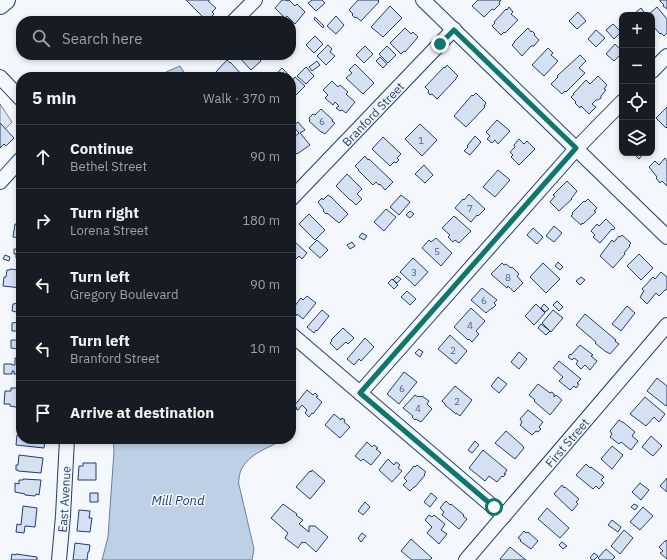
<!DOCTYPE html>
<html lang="en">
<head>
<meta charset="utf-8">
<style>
	body { margin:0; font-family:"IBM Plex Sans",sans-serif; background:#242831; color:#f1f3f6 }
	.controls { position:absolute; right:12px; top:12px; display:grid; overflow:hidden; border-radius:8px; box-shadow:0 2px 6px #0003 }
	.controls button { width:36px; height:36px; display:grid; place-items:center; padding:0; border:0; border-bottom:1px solid #363941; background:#171b24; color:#f1f3f6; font:20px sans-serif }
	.stop { position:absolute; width:12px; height:12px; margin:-9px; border:3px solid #0f766e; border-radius:50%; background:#fff }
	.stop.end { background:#0f766e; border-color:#fff; box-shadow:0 1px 4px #0008 }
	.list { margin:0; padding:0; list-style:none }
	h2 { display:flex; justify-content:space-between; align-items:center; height:52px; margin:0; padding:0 16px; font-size:17px }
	h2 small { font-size:13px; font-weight:400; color:#9ea1a6 }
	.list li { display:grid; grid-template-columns:26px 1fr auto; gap:12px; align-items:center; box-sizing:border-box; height:64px; padding:0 16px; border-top:1px solid #363941 }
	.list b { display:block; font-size:15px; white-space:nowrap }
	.list p { margin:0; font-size:13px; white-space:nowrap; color:#9ea1a6 }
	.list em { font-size:13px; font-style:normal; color:#9ea1a6 }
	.icon { flex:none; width:22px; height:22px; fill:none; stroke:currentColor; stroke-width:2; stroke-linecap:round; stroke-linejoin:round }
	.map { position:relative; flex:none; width:667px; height:560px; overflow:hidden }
	.search { position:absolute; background:#171b24; box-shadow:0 2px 6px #0003; left:16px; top:16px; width:280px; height:44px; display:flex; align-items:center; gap:10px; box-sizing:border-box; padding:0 14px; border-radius:16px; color:#9ea1a6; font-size:15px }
	.panel { position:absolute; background:#171b24; box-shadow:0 2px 6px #0003; left:16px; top:72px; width:280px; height:372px; border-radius:16px }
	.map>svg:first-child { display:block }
	.parking { fill:#e3e8f0; stroke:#687fa3 }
	.water { fill:#bed0e5; stroke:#687fa3 }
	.building { fill:#d5e0f0; stroke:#1d3f73 }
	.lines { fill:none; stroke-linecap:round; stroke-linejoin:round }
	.minor-casing { stroke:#1d3f73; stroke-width:16 }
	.major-casing { stroke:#1d3f73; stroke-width:20 }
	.minor { stroke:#f4f7fb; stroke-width:14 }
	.major { stroke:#f4f7fb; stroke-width:18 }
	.route { stroke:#0f766e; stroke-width:5 }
	.labels { text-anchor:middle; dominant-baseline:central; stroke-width:3; stroke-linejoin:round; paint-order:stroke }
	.number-label { font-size:10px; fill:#4b6792 }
	.street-label { font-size:12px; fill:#1d3f73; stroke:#f4f7fb }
	.water-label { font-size:13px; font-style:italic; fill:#1d3f73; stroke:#f4f7fb }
</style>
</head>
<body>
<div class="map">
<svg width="667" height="560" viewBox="0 0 667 560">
	<rect width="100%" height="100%" fill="#f4f7fb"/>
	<path class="parking" d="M0 104 12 122 5 129 0 123Z"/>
	<path class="water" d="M180 66 187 77H167L166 72Z
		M113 439H274L275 444C260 451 240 460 239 479 238 482 239 486 240 489L254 549 252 560H102L108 537 114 451Z"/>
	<path class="building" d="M186 0H209V2L216 8 212 12 214 14 207 21Z
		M282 0H286L287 1 289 0 295 6 297 4 305 12 295 24 287 16 285 18 275 8Z
		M312 0H322L325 3 316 11 308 3Z
		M358 0H379L378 1 379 2 361 21 356 17 355 18 352 15 353 14 349 10Z
		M478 0H501L499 2 500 4 494 10 492 9 484 17 472 6Z
		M660 0H667V9L663 6 664 5 660 1Z
		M390 6 402 18 383 37 371 27Z
		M509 7 513 12 511 14 518 20 505 33 504 32 501 35 492 26 495 23 494 22 506 9 507 10Z
		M657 7 667 19V33L664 36 661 33 660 34 652 25V20L653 19 652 18V15H650L649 14Z
		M641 8 646 15H637L635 13Z
		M578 12 586 21 577 29 569 21Z
		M336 16 344 25 336 34 327 26Z
		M268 17 272 21H264Z
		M315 17 324 26 323 28 314 19Z
		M613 24 621 32 614 39 606 30Z
		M405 28 411 34 413 32 418 37 405 52 404 51 401 54 390 43Z
		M528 28 531 32 532 31 535 34 534 35 539 40 534 46H531L522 56 512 45 515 42H514Z
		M596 30 605 38 596 47 588 39Z
		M315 36 323 44 314 53 306 45Z
		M615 44 622 51V53L614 61 606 54Z
		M328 45 332 49 330 52 335 56 326 65 317 56Z
		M365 46 373 54 364 63 356 55Z
		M387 46 396 55 388 63 379 54Z
		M548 48 553 53 551 55 558 61 544 76 532 65Z
		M237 55H255L261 61 251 70Z
		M580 55 586 61 579 68 585 73 566 92 565 91 562 94 551 84 558 77 557 76Z
		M380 57 387 64 383 68 376 61Z
		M227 60 230 63V62L244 77H219L215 73Z
		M317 61 320 65 312 71 309 67Z
		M355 64 374 83 363 94 346 78 352 73 349 70Z
		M447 65 458 76 456 78V79L437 99 432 94 430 95 428 92 429 91 425 87 444 67 445 68Z
		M306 67 314 76 306 84 297 76Z
		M282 68 291 77H273Z
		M598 76 607 85 604 89 606 90 601 96V98L598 100H596L592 104 596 107 589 114 581 106 580 108 575 103 576 102 571 97 574 94H573L586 80 590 84Z
		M295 77 305 86 296 95 291 90V82Z
		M332 81 338 87 340 85 348 92 346 94 355 102 346 113 342 110 340 111 336 108 339 106 335 102 333 105 325 98 328 95 323 90Z
		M476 93 486 103 484 106 485 107 466 127 454 116 472 95 473 96Z
		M667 107V127L666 128 656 118Z
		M321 109 333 120 332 121 335 123 325 134 322 132H321L309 121 310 120 309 118 313 114 315 115Z
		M497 120 510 131 498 144 495 140 492 143 487 139 490 136 486 132Z
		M298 122 305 130 300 133 310 145 297 154 291 148V135L293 138 299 133 293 126Z
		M0 123 14 138 6 146 4 144 0 148Z
		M420 124 437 140 422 156 405 139Z
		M475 136 481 142 470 155 464 151 468 147 467 146Z
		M383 137 401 154 397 158 399 160 396 163 394 162 390 166 372 149Z
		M519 139 524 144 527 141 535 149 519 165 511 157 513 155 510 152 515 147 514 145Z
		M630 153H644L639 159 633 153 632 155Z
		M365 156 368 160 369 159 393 182 385 190 380 184 379 185 376 182 373 185 358 170H359L355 166Z
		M665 158 667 161V186L662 181 660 183 656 178 657 177 649 167 655 161 659 165Z
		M424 165 433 175 425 183 415 174Z
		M498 170 510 180 495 197 483 187Z
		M347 174 362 189 357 194 362 199 356 205 351 200H350L336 186Z
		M567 181 577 191 571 199H572L559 211 550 202 555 196 553 195Z
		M469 194 485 209 478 216 477 215 471 222 455 208 463 199 464 200Z
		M328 195 331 197 348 214 339 223 327 213 326 214 323 211 324 210 318 202 322 198 323 200Z
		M401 195 410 202 399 215 390 207Z
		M588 199 597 208 594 211 596 212 583 224 582 223 581 225 571 216 573 214 572 213 584 201 585 202Z
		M386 209 396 217 384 231 374 222Z
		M410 211 414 214 410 218 406 215Z
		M309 214 325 230 315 240 299 224Z
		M454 216 471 231 459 243 455 240 453 242 448 237 450 235 442 228Z
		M606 219 615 228 613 230 612 229 600 243 593 237 595 235 591 231 597 224 599 226Z
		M15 224 21 225 20 238 13 237Z
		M554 226 562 233 554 242 546 236Z
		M533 228 543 237 537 244 527 235Z
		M362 233 367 236 364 240 359 237Z
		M622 235 631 243 629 245 630 246 624 253 625 254 613 268 600 256 612 240 614 242 619 236 620 237Z
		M436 238 452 253 441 266 422 248 429 240 431 242Z
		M317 240 328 250 320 258 309 248Z
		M17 241H21V259L16 258V254H14V249H17Z
		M294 241 307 253 302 259 299 256 291 264V245Z
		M352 242 355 246 350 249 347 245Z
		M639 254 653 268 641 280 627 266Z
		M5 255 10 257 9 261 3 259Z
		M413 258 428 272 415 286 400 272Z
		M558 262 563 267 560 270 555 266Z
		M502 263 504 265 506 264 511 268 512 267 519 274 517 276 523 283 514 292 508 286 507 288 491 274Z
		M543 263 560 279 546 293 530 277Z
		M10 269 18 270V269L21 270V288L3 286 4 277H6L7 270H10Z
		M661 272 667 277V289L666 290H665L659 296 656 293 647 304 640 297 644 291 642 289 653 277 655 279Z
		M397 276 401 279 397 283 393 280Z
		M581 277 585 280 580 285 576 281Z
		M392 279 398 285 394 289 388 283Z
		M482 288 497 300 494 303 496 305 493 308H492L486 313 471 300Z
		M407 291 416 299 410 305 401 297Z
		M307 296 316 303 303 319 297 314 296 316 292 314 296 309 294 307 301 298 303 300Z
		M19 300H21V313L12 311 13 304 19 303Z
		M557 301 563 307 559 311 553 305Z
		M536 304 545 313 534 325 525 316Z
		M544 304 549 309 545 312 541 308Z
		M627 306 635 313 621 331 612 324Z
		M471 308 485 321 476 331 479 334 472 342 469 339 468 340 454 327Z
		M322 310 329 316 317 331 316 330 314 333 307 327Z
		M553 310 563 318 551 332 542 323Z
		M585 314 616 340 615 341 619 344 610 354 607 352H606L595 343 596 342 576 325Z
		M18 318H21V332H18V331H12V323L18 322Z
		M541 324 550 331 546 335 538 328Z
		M343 328 354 338 348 344 346 342 337 350 330 343 332 341 331 340Z
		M450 335 467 351 456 364 438 349Z
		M18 336H21V350H18V349L11 348V340H18Z
		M365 338 374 347 361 361 359 359 354 365 347 359Z
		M580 345 593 355 591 356 597 361 590 370 585 365 581 369 576 364 578 361 574 358 572 360 568 357 570 354 571 355Z
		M419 349 423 352 420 357 415 353Z
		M519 352 527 359 519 369 511 362Z
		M15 358H21V376L20 374H14V371H12V374H4V364H12V365H15Z
		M559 361 581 379 577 383 579 384 576 388 574 386 570 390 559 381 563 377 553 368Z
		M404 372 417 382 399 404 387 394Z
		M498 377 507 384 499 393 491 386Z
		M657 378 667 386V405L666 406 647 391Z
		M538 384 550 393 552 392 554 394V397L556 395 562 400 550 415 534 401 535 400 529 395Z
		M17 386H21V408L10 406V404H4L5 391H11V388H17Z
		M455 386 472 400 460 416 456 413V414L445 405V404L442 401Z
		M307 390 313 395 315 393 318 396 316 397 322 402 313 414 312 413 309 417 305 413 307 410 302 405 298 410 296 409 297 408 294 406Z
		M415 395 418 397 419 396 421 397 422 396 429 401 427 404 432 409 421 422 416 419 415 420 412 417 413 416 403 408Z
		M645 397 665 414 659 422 654 417 646 426 630 414Z
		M528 410 543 422 539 427 541 429 538 432 536 431 532 435 520 425 522 422 520 419Z
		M334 414 341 420 342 418 345 420 344 422 350 427 340 438 325 425Z
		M619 420 622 422H623L635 432 632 436 638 441 631 450 621 442 619 444 610 437 612 434 610 431Z
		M506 431 523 446V447L524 448 515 459 495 443Z
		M17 435 21 436V439H45L44 448 16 445Z
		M651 436 662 446 653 456 642 447Z
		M475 441 479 445 472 453 468 450Z
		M367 442 372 447 374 445 378 448 376 449 381 453 371 465 363 459 361 461 355 456Z
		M612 446 623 455 612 469 601 459Z
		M483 450 507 470 504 474H506L503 477 502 476 497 482 489 476 485 481 469 468Z
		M19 455 43 458 41 473 18 471V470H16V465H18Z
		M388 459 394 465 396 462 400 465 398 468 402 471 392 482 379 470Z
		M83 463H96V480H78L79 466H83Z
		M586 464 590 468 591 467 604 477 601 480 604 483 599 489 596 486 593 489 576 475Z
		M417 465 426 472 424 474 425 475 415 487H414L410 491 403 485 407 481 404 478 414 466 415 467Z
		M312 470 325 481 310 499 296 487 310 471 311 472Z
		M667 478V492L660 486Z
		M23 479 41 480 39 495 36 494 35 496 25 495V494L15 492V483L19 484V480H23Z
		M640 483 649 490 641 500 632 492Z
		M562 485 564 488 565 487 579 499 576 502 578 504 572 511 554 494Z
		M90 493H98V502H90Z
		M431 493 437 498 430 507 424 502Z
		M446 501 450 505 451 504 464 515 463 516 467 519 459 529 442 515 444 512 440 508Z
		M365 502 370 507 363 515 358 511Z
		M283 504 297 514 296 515 303 520 299 524 309 532V526H315L328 537 316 552 305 542 304 543 302 542 298 548 285 538 288 533 271 518Z
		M634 504 638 506 635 510 631 507Z
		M23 506 37 508 35 527 25 526 24 533 16 532 17 524 21 525Z
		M643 507 653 516 640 530 630 522Z
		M547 508 569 528 560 538 538 519Z
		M79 510 90 511 89 518H92L90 532 77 531Z
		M429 515 432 517 434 515 445 524 441 530 447 534 439 544 427 533 432 527 425 520Z
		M612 520 621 527 618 532 608 525Z
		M624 530 633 538 620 554 611 546Z
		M524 531 526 533 528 532 538 541 531 549 520 541 521 540 518 538Z
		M362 533 366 536 361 542 358 538Z
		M411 539 432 558 430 560H412L401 551Z
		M666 540 667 541V559L660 553 663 551 659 547 665 541H666Z
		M562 542 567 546 563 549 559 545Z
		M75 543 90 545 89 552H88L87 560H73Z
		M510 547 526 560H501L500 559Z
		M606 549 615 557 612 560H600L598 558Z
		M594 553 598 556 594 560H592L590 558Z
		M12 554 16 555V554L37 557V560H11Z"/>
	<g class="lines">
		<g class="minor-casing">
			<g id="minor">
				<path d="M423 0 667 237"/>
				<path d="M234 21 255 0"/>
				<path d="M652 71 667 56"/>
				<path d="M0 77 21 99"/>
				<path d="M0 182 21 159"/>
				<path id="s1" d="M291 199 454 29"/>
				<path d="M291 334 504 516"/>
				<path d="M360 393 576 149 622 102"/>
				<path id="s2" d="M59 560 63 516 67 439"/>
				<path id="s3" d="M466 560 667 325"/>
			</g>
		</g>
		<g class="major-casing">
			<path id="major" d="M0 5 6 0"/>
		</g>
		<use href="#minor" class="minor"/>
		<use href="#major" class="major"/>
	</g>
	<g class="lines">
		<path class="route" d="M440 44 454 30 576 148 360 393 494 507"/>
	</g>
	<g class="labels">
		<g class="number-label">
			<text x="322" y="121">6</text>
			<text x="421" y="140">1</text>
			<text x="470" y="208">7</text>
			<text x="437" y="251">5</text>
			<text x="414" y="272">3</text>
			<text x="508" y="277">8</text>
			<text x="484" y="300">6</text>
			<text x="470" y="325">4</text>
			<text x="453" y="350">2</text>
			<text x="402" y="388">6</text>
			<text x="457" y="401">2</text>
			<text x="418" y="408">4</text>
		</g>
		<g class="street-label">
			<text stroke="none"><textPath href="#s1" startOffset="118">Branford Street</textPath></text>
			<text stroke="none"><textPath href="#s3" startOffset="155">First Street</textPath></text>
			<text stroke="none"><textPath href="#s2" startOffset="61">East Avenue</textPath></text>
		</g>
		<g class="water-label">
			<text x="178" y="500">Mill Pond</text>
		</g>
	</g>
</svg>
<div class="controls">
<button>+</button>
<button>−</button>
<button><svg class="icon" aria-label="locate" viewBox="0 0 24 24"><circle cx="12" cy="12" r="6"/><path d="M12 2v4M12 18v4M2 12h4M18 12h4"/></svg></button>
<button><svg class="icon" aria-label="layers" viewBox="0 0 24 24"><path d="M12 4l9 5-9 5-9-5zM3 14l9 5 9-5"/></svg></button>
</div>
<div class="stop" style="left:494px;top:507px"></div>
<div class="stop end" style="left:440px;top:44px"></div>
<div class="search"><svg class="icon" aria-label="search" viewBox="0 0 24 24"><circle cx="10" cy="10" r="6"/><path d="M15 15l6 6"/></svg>Search here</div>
<section class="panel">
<h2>5 min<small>Walk · 370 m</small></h2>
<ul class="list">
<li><svg class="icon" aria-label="ahead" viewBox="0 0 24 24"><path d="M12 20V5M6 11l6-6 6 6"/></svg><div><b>Continue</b><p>Bethel Street</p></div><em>90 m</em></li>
<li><svg class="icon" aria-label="right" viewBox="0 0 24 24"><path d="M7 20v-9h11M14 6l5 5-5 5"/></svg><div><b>Turn right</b><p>Lorena Street</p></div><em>180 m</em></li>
<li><svg class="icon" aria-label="left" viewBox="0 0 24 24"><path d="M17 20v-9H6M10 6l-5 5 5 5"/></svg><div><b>Turn left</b><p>Gregory Boulevard</p></div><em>90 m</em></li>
<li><svg class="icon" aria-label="left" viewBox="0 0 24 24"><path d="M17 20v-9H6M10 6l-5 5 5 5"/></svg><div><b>Turn left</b><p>Branford Street</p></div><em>10 m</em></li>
<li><svg class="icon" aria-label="arrive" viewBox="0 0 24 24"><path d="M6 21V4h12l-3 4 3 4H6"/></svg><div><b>Arrive at destination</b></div></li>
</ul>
</section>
</div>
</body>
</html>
